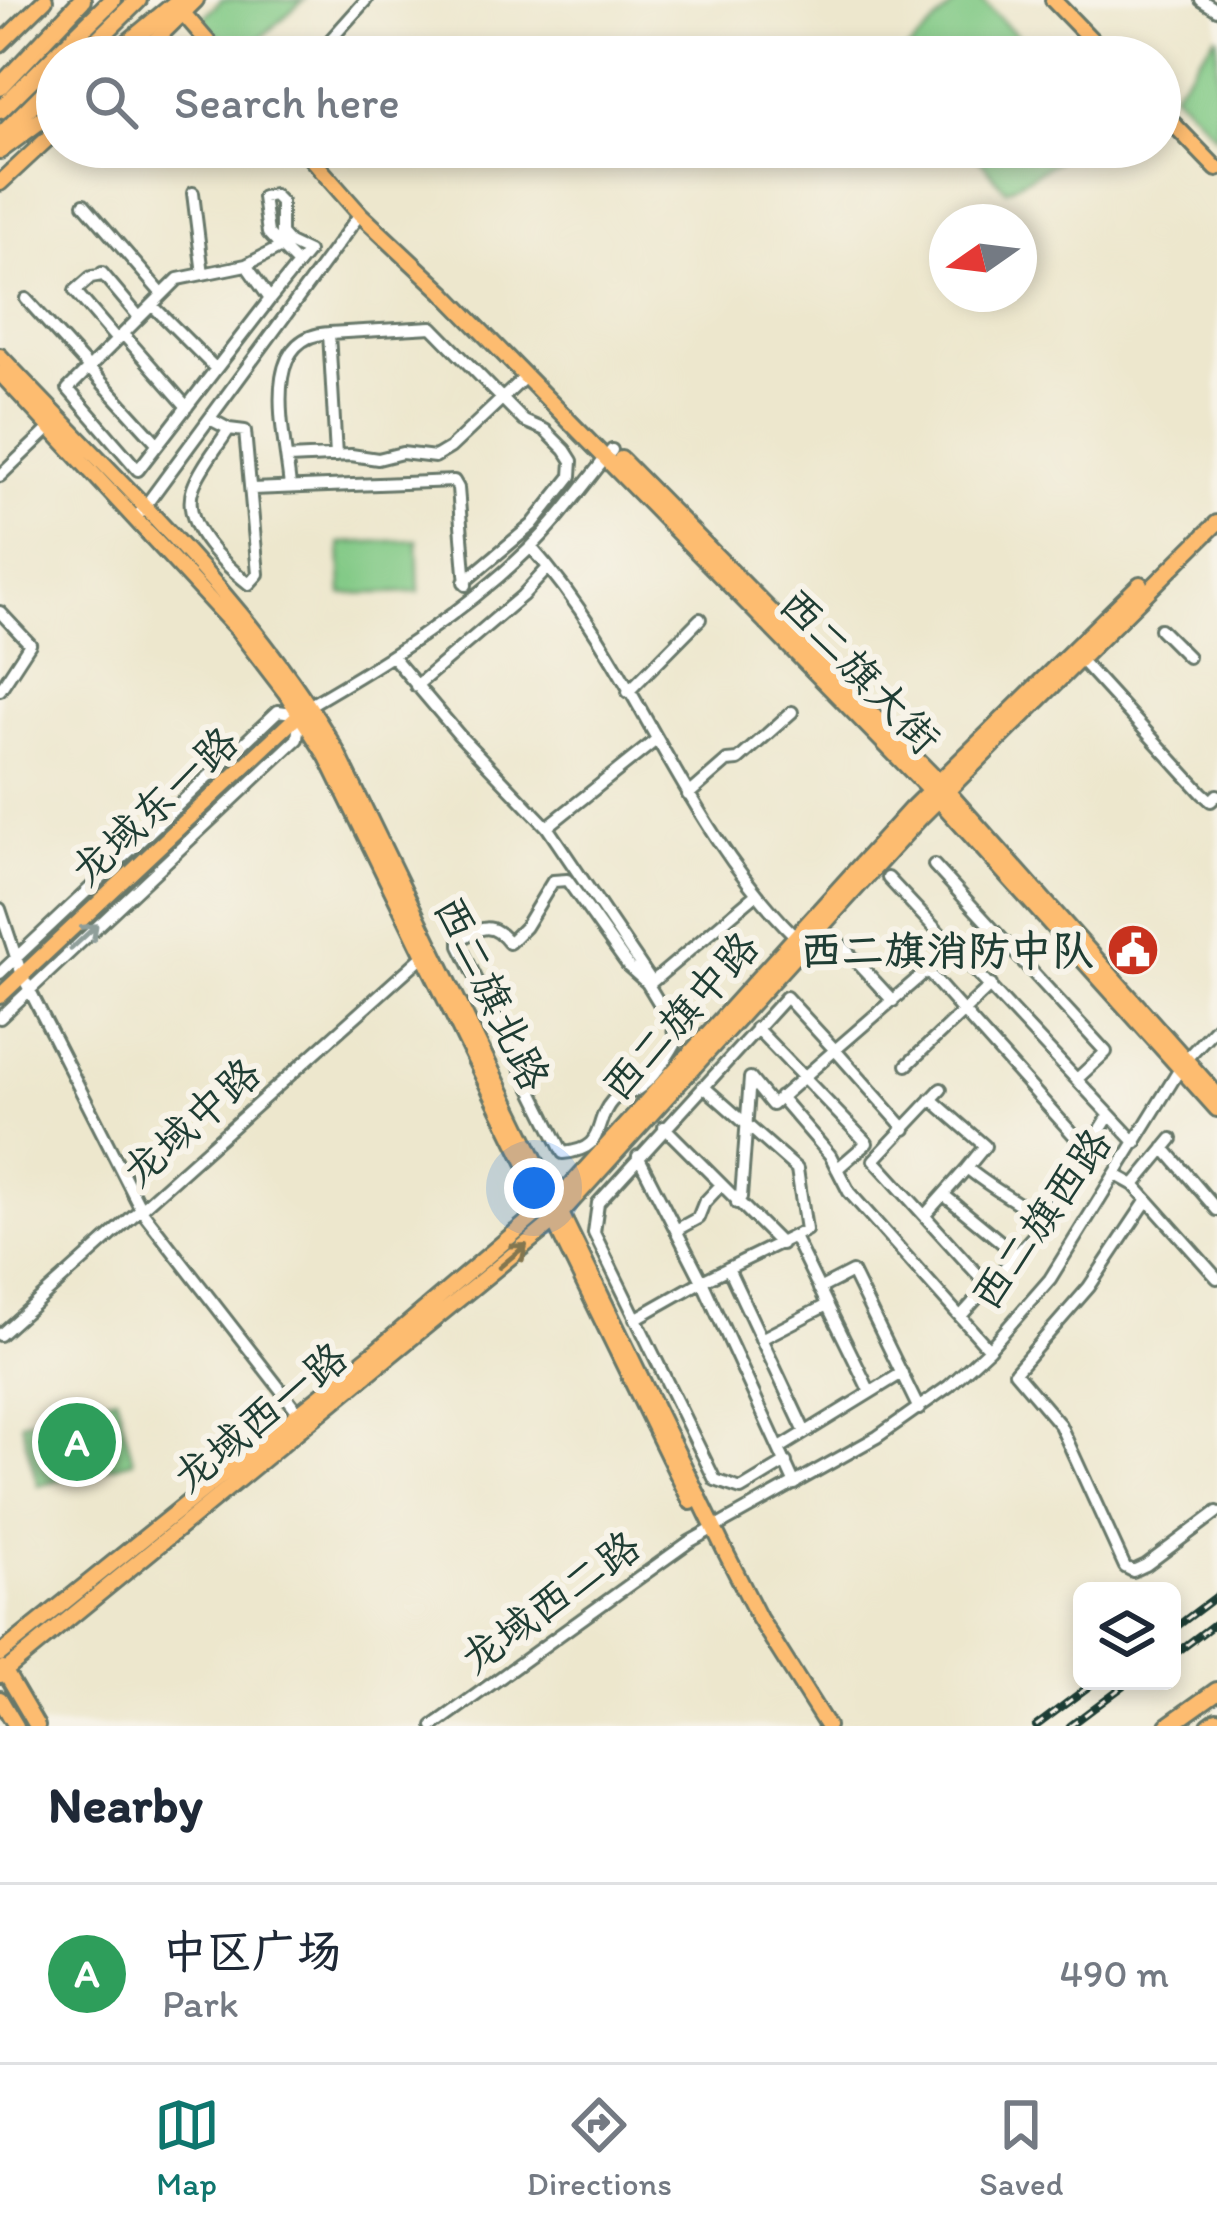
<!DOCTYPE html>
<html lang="en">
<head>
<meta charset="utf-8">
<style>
	body { margin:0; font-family:Itim,"LXGW WenKai TC",sans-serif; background:#f6f6f7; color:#1f2937 }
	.controls { position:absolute; right:36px; bottom:36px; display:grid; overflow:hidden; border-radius:18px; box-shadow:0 6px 18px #0003 }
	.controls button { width:108px; height:108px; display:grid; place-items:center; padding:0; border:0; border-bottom:3px solid #e0e1e3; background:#fff; color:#1f2937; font:60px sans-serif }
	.compass { position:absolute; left:929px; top:204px; width:108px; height:108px; border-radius:50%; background:#fff; box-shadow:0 6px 18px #0003; rotate:256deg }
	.you { position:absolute; left:534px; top:1188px; width:42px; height:42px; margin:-30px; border:9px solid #fff; border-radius:50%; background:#1a73e8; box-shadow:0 0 0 18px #1a73e833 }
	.badge { display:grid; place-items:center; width:78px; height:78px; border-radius:50%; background:#0f766e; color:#fff; font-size:39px; font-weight:700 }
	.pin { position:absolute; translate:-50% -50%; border:6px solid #fff; box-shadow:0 3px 12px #0006 }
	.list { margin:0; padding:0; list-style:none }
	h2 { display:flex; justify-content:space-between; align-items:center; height:156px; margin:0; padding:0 48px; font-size:51px }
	h2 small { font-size:39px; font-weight:400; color:#747a83 }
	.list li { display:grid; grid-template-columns:78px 1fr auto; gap:36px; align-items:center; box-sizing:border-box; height:180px; padding:0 48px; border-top:3px solid #e0e1e3 }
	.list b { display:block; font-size:45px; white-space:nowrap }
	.list p { margin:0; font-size:39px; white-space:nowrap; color:#747a83 }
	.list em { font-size:39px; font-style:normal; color:#747a83 }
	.icon { flex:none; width:66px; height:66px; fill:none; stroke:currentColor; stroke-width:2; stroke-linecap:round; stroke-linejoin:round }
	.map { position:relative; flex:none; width:1217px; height:1726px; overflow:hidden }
	.search { position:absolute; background:#fff; box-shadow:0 6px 18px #0003; left:36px; right:36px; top:36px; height:132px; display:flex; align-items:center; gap:30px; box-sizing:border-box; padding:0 42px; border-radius:66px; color:#747a83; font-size:45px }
	.sheet { height:336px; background:#fff }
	nav { display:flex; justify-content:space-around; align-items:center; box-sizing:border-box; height:168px; border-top:3px solid #e0e1e3; background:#fff; font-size:33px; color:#747a83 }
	nav a { display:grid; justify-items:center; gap:6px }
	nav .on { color:#0f766e }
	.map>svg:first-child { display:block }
	.green { fill:#81c985; stroke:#50835c; stroke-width:3 }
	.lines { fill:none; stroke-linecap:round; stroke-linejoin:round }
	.minor-casing { stroke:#67786a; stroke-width:16 }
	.major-casing { stroke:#67786a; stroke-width:20 }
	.highway-casing { stroke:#67786a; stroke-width:22 }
	.minor { stroke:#fff; stroke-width:10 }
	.major { stroke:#fdbc70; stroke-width:14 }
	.highway { stroke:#fdbc70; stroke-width:16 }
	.rail-casing { stroke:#1f3d34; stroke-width:8 }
	.rail { stroke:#f7f3e8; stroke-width:3; stroke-dasharray:9; stroke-linecap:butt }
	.oneway { stroke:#8f9e9a }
	.oneway2 { stroke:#83764f }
	.labels { text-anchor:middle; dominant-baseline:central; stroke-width:12; stroke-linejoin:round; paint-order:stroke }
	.street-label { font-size:42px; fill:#1f3d34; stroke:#f7f3e8 }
	.poi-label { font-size:42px; font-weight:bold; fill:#1f3d34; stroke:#f7f3e8; text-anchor:end }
</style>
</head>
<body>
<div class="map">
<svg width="1217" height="1726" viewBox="0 0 1217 1726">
	<rect width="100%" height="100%" fill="#f7f3e8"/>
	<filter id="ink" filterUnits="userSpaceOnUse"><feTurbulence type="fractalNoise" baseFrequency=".00833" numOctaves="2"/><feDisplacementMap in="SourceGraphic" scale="24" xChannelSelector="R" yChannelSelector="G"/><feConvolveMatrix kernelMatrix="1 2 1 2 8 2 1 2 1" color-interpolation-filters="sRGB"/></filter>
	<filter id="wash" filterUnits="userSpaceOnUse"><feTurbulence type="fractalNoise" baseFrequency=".004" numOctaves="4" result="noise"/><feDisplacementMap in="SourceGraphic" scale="48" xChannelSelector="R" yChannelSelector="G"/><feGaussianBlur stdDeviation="2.7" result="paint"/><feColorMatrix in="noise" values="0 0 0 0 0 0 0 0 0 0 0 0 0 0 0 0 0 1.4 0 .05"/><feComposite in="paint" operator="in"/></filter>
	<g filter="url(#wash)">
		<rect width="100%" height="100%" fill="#ede7cd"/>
		<path class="green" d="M222 0H304L242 54 199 21Z
			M959 0H981L1039 57H901Z
			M1216 36 1217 37V137L1173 92Z
			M969 147H1069L1057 161 1006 190Z
			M417 540 419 592 342 594 340 543Z
			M116 1396 133 1461 38 1486 21 1422Z"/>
	</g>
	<g filter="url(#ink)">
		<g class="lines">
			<g class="minor-casing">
				<path id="minor" d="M1201 0 1217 10
					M315 57 366 0
					M193 193 203 274
					M84 204 162 294
					M246 265 270 299 138 470 68 389 178 279Z
					M246 265 281 247 268 233 263 197 274 195 281 202V234L289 243 281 247 298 264
					M102 273 139 317
					M102 275 91 277 75 291 117 340
					M26 299 158 444
					M270 299 308 252 289 243
					M152 305 216 369
					M329 333 432 327 524 421 545 430 565 450 572 461 571 476 532 525 464 582
					M123 334 187 407
					M210 419 229 429 245 431 258 574 249 584C224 564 180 524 193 488 200 468 217 448 229 429
					M288 458 351 455 378 459 402 453 435 457 450 448 525 377
					M0 476 51 427
					M290 487C286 438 256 337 329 333L336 456
					M252 489 454 481 458 488 466 585
					M137 517 360 214
					M531 547C636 664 681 824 796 937
					M0 612 30 644 0 690
					M1160 629 1188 657
					M393 657 459 735 547 827 652 982 755 895
					M1078 657 1202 793 1211 801 1217 795
					M416 686 522 596 548 568
					M628 692 700 619
					M310 705C388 660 463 613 528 550 559 520 585 483 612 450
					M688 795 727 761 738 760 792 712
					M547 827 656 740
					M934 865 1106 1052 1077 1079
					M888 878 1136 1143
					M567 880 629 967 647 983 673 1026 675 1044C668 1057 651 1081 638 1089 629 1095 620 1093 612 1101 592 1123 608 1149 563 1153L460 946V940C481 926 493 922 509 943L525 927 553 881Z
					M0 909 22 975 142 1211 298 1412
					M833 936 893 1001
					M927 971 1088 1151
					M0 973 278 711 300 714 297 739 0 1018
					M756 1028 867 1143 837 1169
					M907 1065 991 985
					M750 1078 772 1105 835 1050 905 1129
					M941 1089 874 1160 990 1288
					M780 1097 830 1155 849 1192 989 1349
					M931 1099 985 1146 967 1168C990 1188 1019 1202 1045 1221
					M664 1127 781 1244
					M1164 1148 1217 1210
					M638 1156 702 1281 795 1484
					M1116 1175 1134 1185 1217 1278
					M1134 1185 1172 1139
					M944 1195 1018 1256
					M1147 1200 1089 1287 1015 1372 1060 1425 1125 1567 1133 1571 1146 1565 1217 1512
					M737 1203 741 1197 750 1078
					M925 1215 967 1168
					M676 1230 698 1218 704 1203 720 1186
					M794 1237 870 1392
					M728 1268 805 1432
					M819 1289 852 1272 919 1409
					M961 1316 1034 1235 1109 1116
					M635 1319 702 1281 806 1230 797 1169 703 1086
					M0 1335 424 955
					M761 1339 827 1305
					M780 1448 902 1373
					M786 1462 741 1489 715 1480 594 1233 598 1203 786 997 835 1050 954 947
					M433 1726 689 1542 877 1437 949 1386 989 1349 1050 1279 1186 1059 1217 1026"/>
			</g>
			<g class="major-casing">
				<path id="major" d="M1053 0 1108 57
					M183 13 221 57
					M0 44 45 0
					M138 57 196 0
					M1160 110 1217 169
					M301 147 360 214 443 292 930 790 1217 1109
					M0 183 57 130
					M0 356C117 481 252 603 337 752L725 1551 759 1618 827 1726
					M0 373 237 629 286 693 327 757 691 1502
					M621 459 938 781 1217 1095
					M0 996 306 708
					M0 1654 377 1350 572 1184 910 810 1140 584
					M3 1668 37 1726
					M0 1675 553 1222 920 818 1217 523
					M0 1699 16 1726"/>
			</g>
			<g class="highway-casing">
				<path id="highway" d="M80 57 138 0
					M111 57 180 0
					M0 87 82 0
					M0 110 112 0
					M0 137 57 80
					M0 150 57 108
					M1168 1726 1217 1691
					M1210 1726 1217 1721"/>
			</g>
			<use href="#minor" class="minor"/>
			<use href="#major" class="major"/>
			<use href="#highway" class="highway"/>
			<g class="rail-casing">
				<path id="rail" d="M1172 1630 1217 1596
					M1172 1656 1217 1622
					M1036 1726 1096 1681
					M1070 1726 1130 1681"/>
			</g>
			<use href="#rail" class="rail"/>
		</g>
		<defs><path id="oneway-shaft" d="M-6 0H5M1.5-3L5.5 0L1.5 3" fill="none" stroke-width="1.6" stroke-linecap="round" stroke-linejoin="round" transform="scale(3)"/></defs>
		<use class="oneway" href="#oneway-shaft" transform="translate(84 937) rotate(-43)"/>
		<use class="oneway2" href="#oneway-shaft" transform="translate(513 1256) rotate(-40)"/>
	</g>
	<defs>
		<g id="civic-disc" transform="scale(2.7)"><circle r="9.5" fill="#c8321e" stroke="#f7f3e8"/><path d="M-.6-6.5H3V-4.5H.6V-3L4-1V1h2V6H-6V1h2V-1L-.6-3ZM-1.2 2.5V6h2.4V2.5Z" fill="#fff"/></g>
	</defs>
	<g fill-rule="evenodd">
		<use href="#civic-disc" x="1133" y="950"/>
	</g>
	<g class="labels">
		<g class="street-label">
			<text transform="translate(860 671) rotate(46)">西二旗大街</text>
			<text transform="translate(154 806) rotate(-43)">龙域东一路</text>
			<text transform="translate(492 993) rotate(64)">西二旗北路</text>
			<text transform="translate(680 1016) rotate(-48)">西二旗中路</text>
			<text transform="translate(191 1122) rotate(-42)">龙域中路</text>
			<text transform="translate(1041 1219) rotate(-55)">西二旗西路</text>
			<text transform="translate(260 1417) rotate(-39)">龙域西一路</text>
			<text transform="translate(550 1602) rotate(-36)">龙域西二路</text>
		</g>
		<g class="poi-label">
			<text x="1094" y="950">西二旗消防中队</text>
		</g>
	</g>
</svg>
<div class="controls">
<button><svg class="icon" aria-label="layers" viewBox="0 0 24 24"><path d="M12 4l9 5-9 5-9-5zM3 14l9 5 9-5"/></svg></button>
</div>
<svg class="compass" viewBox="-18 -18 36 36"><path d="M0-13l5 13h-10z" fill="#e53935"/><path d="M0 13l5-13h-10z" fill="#747a83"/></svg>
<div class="you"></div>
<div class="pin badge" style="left:77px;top:1442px;background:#2e9e5b">A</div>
<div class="search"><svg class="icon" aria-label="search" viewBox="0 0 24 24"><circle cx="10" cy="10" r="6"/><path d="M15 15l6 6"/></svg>Search here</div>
</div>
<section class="sheet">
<h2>Nearby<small></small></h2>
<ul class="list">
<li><span class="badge" style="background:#2e9e5b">A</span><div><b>中区广场</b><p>Park</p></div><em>490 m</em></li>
</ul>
</section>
<nav>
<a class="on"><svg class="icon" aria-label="map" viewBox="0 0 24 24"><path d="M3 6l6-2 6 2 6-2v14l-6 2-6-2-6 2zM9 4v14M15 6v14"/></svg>Map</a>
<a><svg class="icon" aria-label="directions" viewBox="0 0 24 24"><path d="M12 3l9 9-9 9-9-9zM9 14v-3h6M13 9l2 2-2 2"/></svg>Directions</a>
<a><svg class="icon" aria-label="saved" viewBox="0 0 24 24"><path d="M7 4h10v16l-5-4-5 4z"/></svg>Saved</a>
</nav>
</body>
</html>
